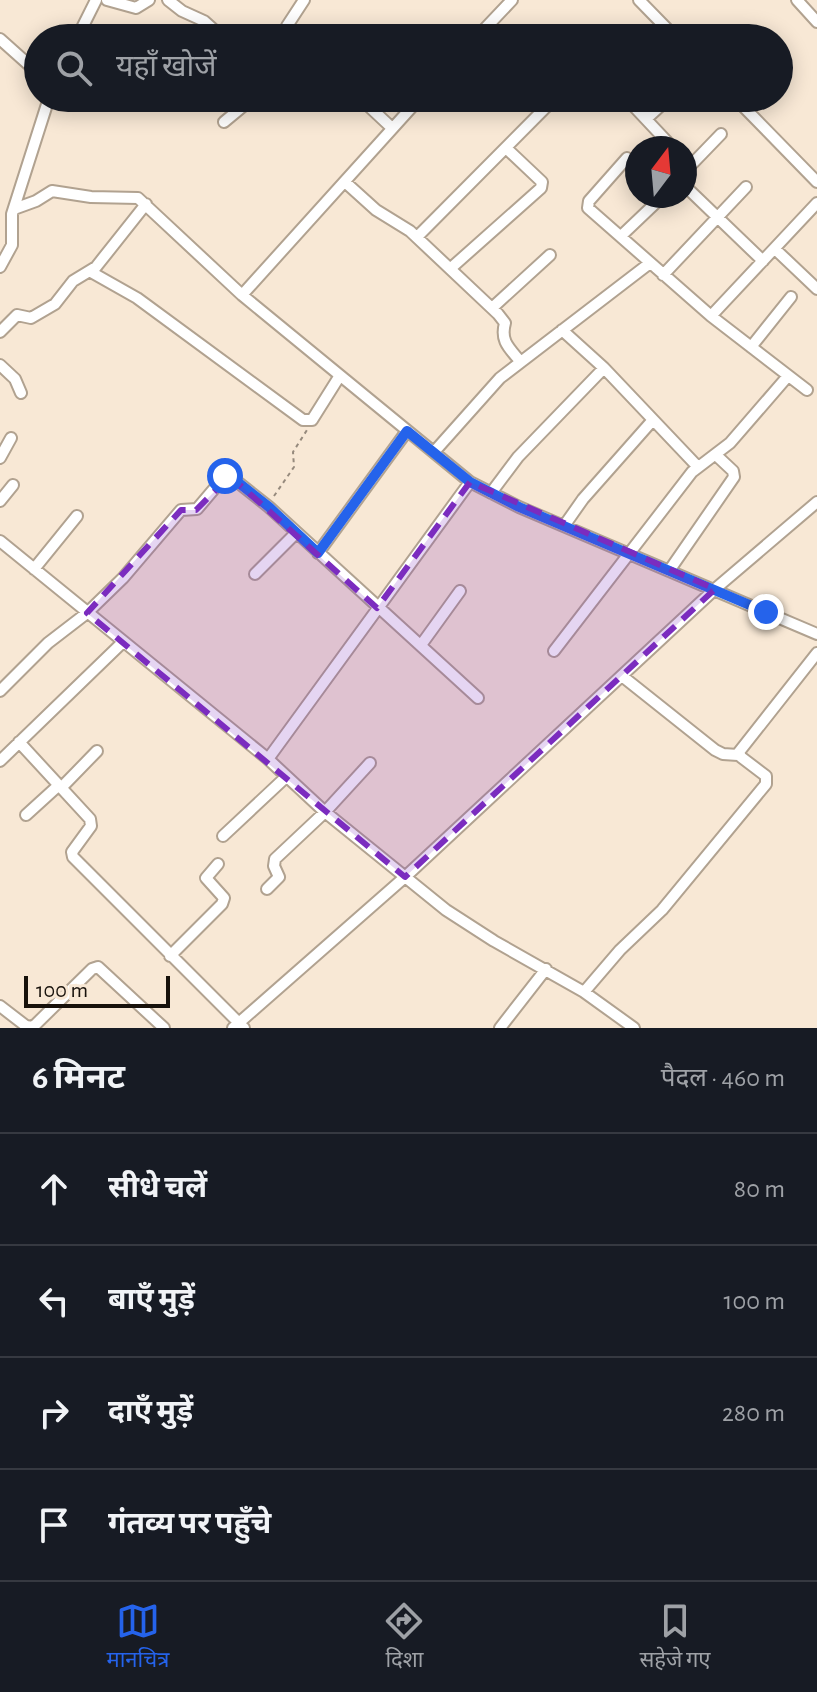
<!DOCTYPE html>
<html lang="hi">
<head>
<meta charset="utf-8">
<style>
	body { margin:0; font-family:"Alegreya Sans","Noto Sans Devanagari",sans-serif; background:#20242c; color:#f1f3f6 }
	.compass { position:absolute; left:625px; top:136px; width:72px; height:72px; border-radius:50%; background:#171b24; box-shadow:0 4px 20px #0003; rotate:16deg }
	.scale { position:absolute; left:24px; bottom:20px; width:146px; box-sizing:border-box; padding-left:8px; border:4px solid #17110b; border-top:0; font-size:22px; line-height:28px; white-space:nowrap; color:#17110b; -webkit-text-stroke:6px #f8e8d5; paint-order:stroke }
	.stop { position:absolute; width:24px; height:24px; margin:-18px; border:6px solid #2563eb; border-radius:50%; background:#fff }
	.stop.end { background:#2563eb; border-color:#fff; box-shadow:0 2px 8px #0008 }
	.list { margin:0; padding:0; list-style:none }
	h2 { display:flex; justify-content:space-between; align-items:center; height:104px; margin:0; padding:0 32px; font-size:34px }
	h2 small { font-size:26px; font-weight:400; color:#9ea1a6 }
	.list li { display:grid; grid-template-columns:52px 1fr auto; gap:24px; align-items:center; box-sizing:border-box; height:112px; padding:0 32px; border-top:2px solid #363941 }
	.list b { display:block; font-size:30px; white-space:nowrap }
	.list em { font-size:26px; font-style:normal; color:#9ea1a6 }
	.icon { flex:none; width:44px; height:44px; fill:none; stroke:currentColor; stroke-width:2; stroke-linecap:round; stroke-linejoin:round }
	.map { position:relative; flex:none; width:817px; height:1028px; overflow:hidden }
	.search { position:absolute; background:#171b24; box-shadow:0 4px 20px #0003; left:24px; right:24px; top:24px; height:88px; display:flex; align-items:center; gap:20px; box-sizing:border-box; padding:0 28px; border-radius:44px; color:#9ea1a6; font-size:30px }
	.sheet { height:552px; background:#171b24 }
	nav { display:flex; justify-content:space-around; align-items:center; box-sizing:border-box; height:112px; border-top:2px solid #363941; background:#171b24; font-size:22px; color:#9ea1a6 }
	nav a { display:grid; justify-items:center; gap:4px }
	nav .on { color:#2563eb }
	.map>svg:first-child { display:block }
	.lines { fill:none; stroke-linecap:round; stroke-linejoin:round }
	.minor-casing { stroke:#b1a290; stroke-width:14 }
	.path { stroke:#968a7d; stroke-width:2; stroke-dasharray:4 4; stroke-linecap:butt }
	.minor { stroke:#fff; stroke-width:10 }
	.route { stroke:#2563eb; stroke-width:10 }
	.marked { fill:#7b2cbf; fill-opacity:0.2; stroke:#7b2cbf; stroke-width:6; stroke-dasharray:16 10; stroke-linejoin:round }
</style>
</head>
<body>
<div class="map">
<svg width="817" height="1028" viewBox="0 0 817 1028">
	<rect width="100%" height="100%" fill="#f8e8d5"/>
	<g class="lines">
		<g class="minor-casing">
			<path id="minor" d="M107 0 136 8 149 0
				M168 0 182 11 204 21 223 38
				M639 0 676 38
				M797 0 817 22
				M77 38 96 0
				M295 38 287 26 304 0
				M476 38 512 0
				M0 39 38 73
				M360 98 392 128
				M626 98 673 148
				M735 98 817 182
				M646 119 669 98
				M224 122 253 98
				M627 158 589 201 588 208 711 316 807 390
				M687 165 693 163 721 134
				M345 182 376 210 410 231 498 314 505 323C500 341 509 348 520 361
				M685 186 763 261
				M14 209 36 201 52 191 91 197 138 198 242 295 470 482 519 507 817 634
				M621 236 663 196
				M417 237 555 98
				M775 249 817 289
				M0 267 12 245V214L49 98
				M451 268 541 188 542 182 506 148
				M91 272 137 298 303 420H312L339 377
				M663 275 746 187
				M242 295 420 98
				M492 308 550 255
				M711 316 817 203
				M562 330 604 368 698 467
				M0 332 17 315 31 318 55 304 73 281 96 267 146 204
				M751 347 791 297
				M0 365 15 379 21 393
				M434 452 500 378 650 263
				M0 458 11 438
				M470 482 268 759 325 812 446 910 494 941 584 992 634 1028
				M491 493 518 457 604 368
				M0 501 13 485
				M564 526 583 499 652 421
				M0 541 268 759
				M318 553 407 431
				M34 569 77 516
				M669 571 734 477 733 471 717 456
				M255 574 296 533
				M421 645 460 591
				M554 651 692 472 730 443 788 376
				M622 676 715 750 723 754 738 755
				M0 691 48 643 87 613 123 578 181 510 197 509 225 476H230L269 507 478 698
				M19 742 90 819 91 826 72 852 73 857 244 1028
				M0 761 123 642
				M61 788 97 751
				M26 815 59 785
				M223 836 286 777
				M267 889 279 877 274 866 275 859 325 812 370 763
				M170 956 222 904 224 898 206 878 218 864
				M584 992 620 950 662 910 766 784V776L741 757 739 752 817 653
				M0 1006 26 1026 33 1027 92 969 98 967 164 1028
				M233 1028 405 877 715 589 817 502
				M500 1028 546 969"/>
		</g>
		<path class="path" d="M274 496 294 467 293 452 307 430"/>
		<use href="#minor" class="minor"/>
	</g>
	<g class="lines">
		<path class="route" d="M225 476H230L269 507 318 553 407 431 470 482 519 507 766 612"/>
	</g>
	<path class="marked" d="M230 476 377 608 470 482 715 589 405 877 87 613 181 510H196Z"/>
</svg>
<svg class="compass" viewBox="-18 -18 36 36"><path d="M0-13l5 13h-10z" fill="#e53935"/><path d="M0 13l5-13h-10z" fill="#9ea1a6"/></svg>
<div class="scale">100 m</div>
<div class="stop" style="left:225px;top:476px"></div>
<div class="stop end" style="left:766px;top:612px"></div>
<div class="search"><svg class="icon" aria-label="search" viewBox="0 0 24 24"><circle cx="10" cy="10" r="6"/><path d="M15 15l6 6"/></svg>यहाँ खोजें</div>
</div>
<section class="sheet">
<h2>6 मिनट<small>पैदल · 460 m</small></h2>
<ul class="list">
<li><svg class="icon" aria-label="ahead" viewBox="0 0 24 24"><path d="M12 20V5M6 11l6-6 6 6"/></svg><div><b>सीधे चलें</b></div><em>80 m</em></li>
<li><svg class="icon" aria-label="left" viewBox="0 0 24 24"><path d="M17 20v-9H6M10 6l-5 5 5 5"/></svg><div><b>बाएँ मुड़ें</b></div><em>100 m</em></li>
<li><svg class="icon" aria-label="right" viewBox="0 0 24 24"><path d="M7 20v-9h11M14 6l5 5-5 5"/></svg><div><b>दाएँ मुड़ें</b></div><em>280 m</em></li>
<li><svg class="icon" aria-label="arrive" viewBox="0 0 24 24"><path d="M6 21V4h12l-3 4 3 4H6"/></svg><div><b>गंतव्य पर पहुँचे</b></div></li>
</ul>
</section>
<nav>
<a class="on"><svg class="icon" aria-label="map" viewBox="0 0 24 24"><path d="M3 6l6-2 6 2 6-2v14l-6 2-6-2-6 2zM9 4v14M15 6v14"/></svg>मानचित्र</a>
<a><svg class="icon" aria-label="directions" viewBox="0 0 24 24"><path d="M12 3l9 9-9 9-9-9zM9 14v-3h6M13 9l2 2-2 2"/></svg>दिशा</a>
<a><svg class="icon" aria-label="saved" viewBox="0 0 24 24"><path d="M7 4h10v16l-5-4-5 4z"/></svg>सहेजे गए</a>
</nav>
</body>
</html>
